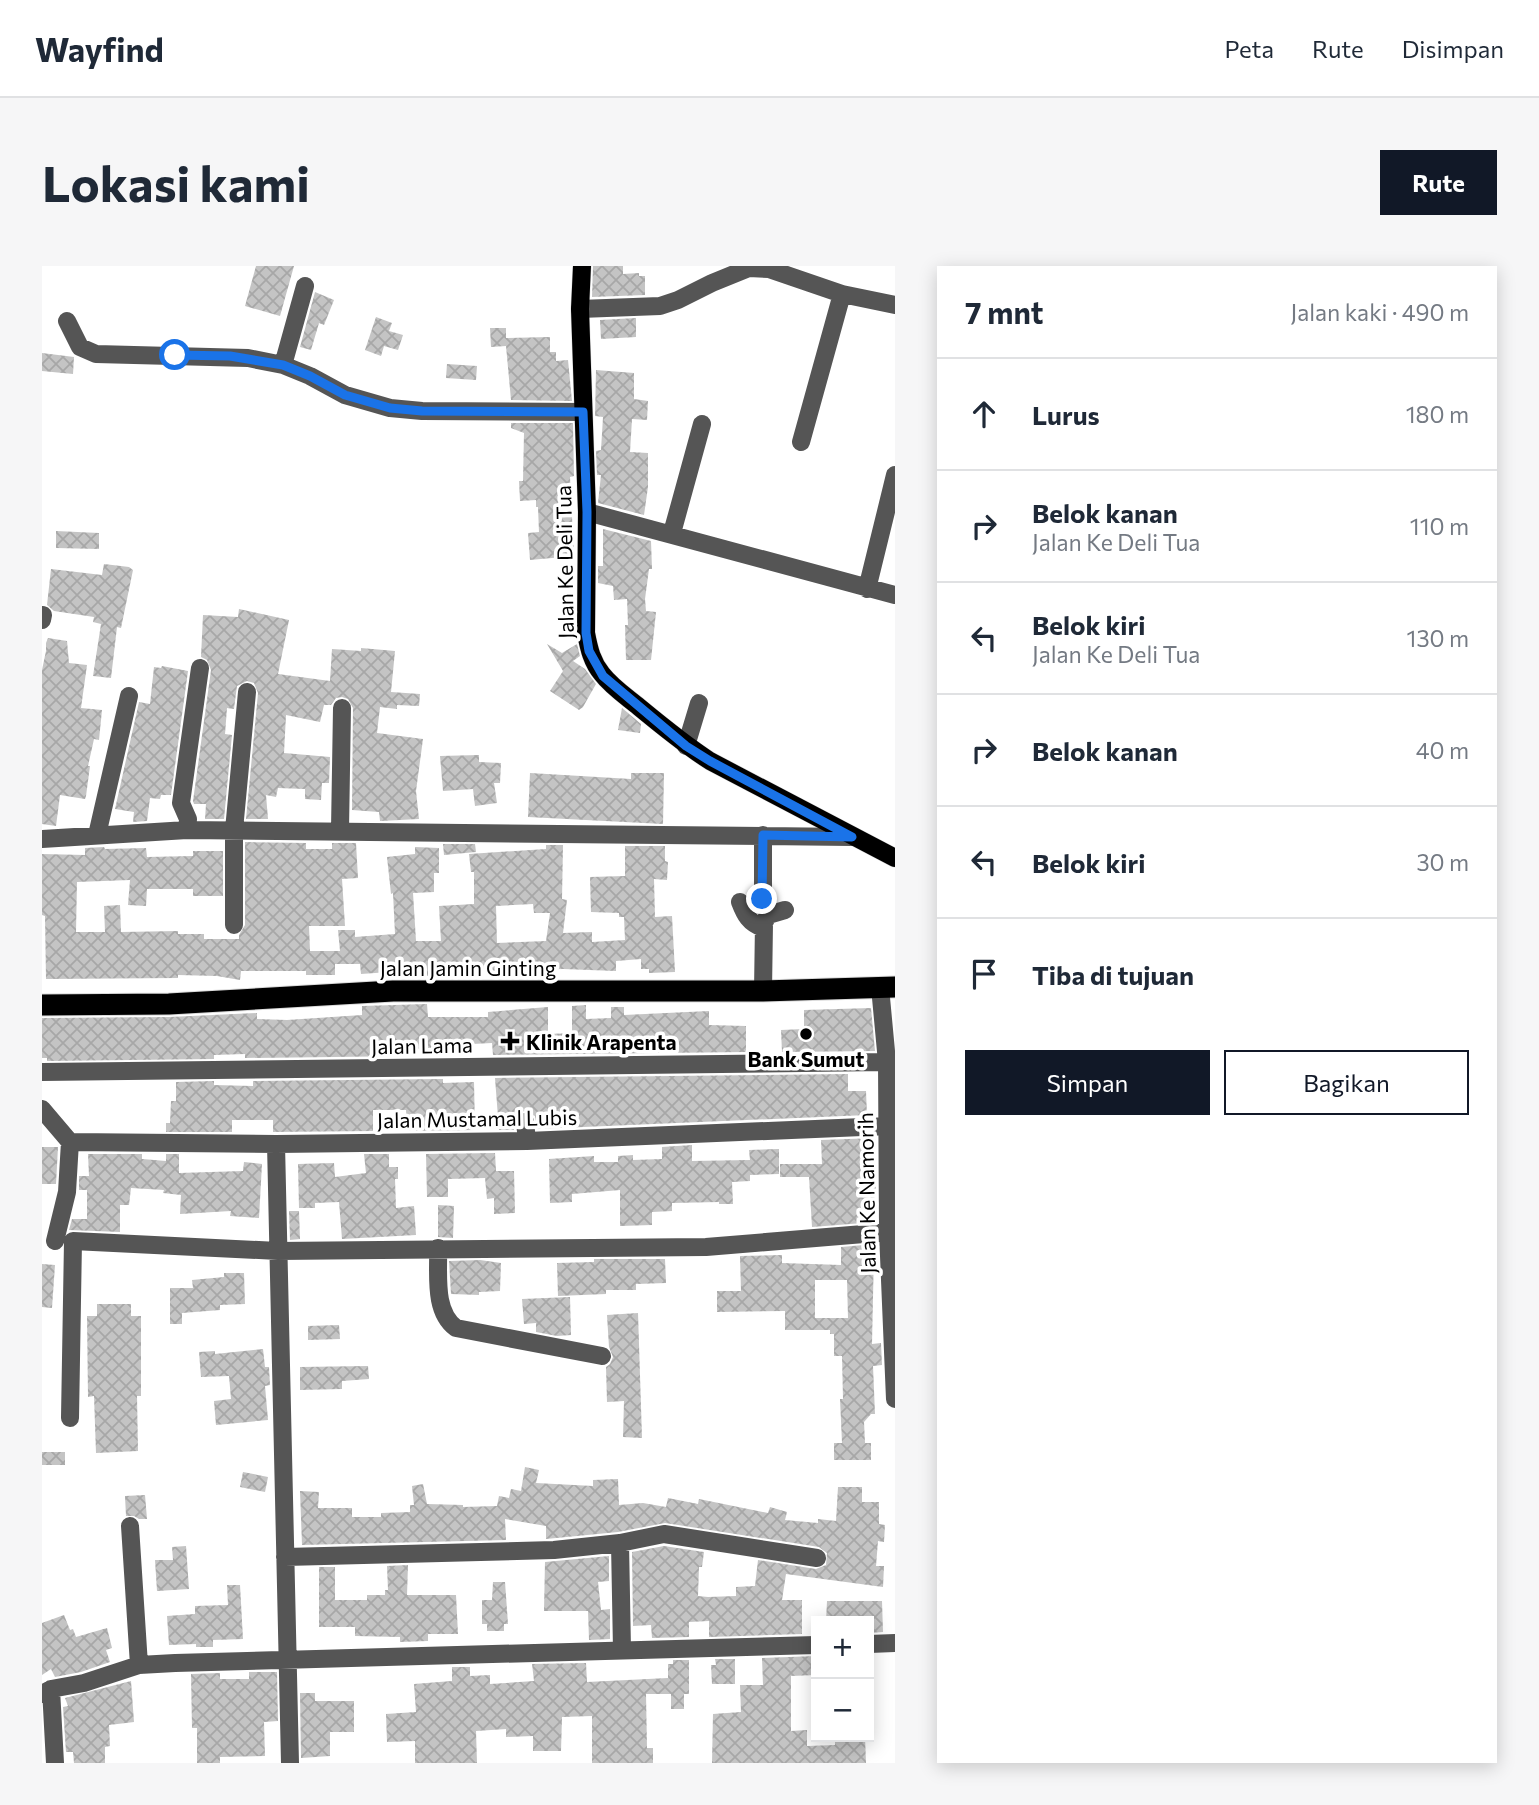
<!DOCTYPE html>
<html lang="id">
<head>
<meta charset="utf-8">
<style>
	body { margin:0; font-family:Commissioner,sans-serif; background:#f6f6f7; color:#1f2937 }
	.controls { position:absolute; right:21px; bottom:21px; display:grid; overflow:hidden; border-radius:0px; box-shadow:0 4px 18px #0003 }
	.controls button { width:63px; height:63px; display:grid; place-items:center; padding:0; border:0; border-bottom:2px solid #e0e1e3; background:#fff; color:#1f2937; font:35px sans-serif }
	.stop { position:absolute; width:21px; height:21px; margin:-16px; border:5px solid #1a73e8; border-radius:50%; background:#fff }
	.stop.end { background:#1a73e8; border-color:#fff; box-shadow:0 2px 7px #0008 }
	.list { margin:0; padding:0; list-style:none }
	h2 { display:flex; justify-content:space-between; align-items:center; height:91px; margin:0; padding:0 28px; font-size:30px }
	h2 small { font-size:23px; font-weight:400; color:#747a83 }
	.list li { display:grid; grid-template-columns:46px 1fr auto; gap:21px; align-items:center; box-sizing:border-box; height:112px; padding:0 28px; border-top:2px solid #e0e1e3 }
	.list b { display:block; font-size:26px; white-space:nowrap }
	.list p { margin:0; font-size:23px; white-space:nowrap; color:#747a83 }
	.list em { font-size:23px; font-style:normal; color:#747a83 }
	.actions { display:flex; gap:14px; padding:21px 28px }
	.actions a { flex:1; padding:16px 0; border:2px solid #111827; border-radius:0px; text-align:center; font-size:24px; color:#111827 }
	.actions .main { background:#111827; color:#fff }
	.icon { flex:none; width:38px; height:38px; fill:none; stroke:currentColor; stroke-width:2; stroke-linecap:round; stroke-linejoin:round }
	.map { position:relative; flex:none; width:853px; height:1497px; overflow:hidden; border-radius:0px }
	header { display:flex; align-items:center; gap:42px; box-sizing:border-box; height:98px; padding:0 35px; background:#fff; border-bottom:2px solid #e0e1e3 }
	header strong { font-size:33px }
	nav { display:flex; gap:38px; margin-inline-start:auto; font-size:24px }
	.intro { display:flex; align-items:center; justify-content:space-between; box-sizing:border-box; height:168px; padding:0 42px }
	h1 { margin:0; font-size:49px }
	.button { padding:18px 32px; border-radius:0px; background:#111827; color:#fff; font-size:24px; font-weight:700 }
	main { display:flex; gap:42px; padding:0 42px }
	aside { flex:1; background:#fff; border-radius:0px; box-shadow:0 4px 18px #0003 }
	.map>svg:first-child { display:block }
	.building { fill:url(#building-cross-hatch); fill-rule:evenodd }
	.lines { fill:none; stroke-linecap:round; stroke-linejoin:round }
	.major-casing { stroke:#dbdbdb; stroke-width:19 }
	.highway-casing { stroke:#dbdbdb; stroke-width:23 }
	.minor { stroke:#555; stroke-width:18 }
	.major { stroke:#000; stroke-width:18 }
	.highway { stroke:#000; stroke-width:21 }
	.route { stroke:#1a73e8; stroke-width:9 }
	.poi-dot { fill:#000; stroke:#fff; stroke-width:2.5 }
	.labels { text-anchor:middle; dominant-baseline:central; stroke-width:7; stroke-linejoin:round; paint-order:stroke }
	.street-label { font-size:21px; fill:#000; stroke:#fff }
	.poi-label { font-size:21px; font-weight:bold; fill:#000; stroke:#fff; text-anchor:start }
</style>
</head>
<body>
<header>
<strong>Wayfind</strong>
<nav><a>Peta</a><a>Rute</a><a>Disimpan</a></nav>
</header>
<div class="intro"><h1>Lokasi kami</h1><a class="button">Rute</a></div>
<main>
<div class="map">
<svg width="853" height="1497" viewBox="0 0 853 1497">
	<defs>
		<pattern id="building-cross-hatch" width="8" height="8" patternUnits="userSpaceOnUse" patternTransform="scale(1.75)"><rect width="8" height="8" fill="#c4c4c4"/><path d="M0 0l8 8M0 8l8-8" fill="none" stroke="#a7a7a7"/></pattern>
	</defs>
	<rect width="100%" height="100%" fill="#fff"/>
	<path class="building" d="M214 0H252L238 50 203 40Z
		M551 0H581V8L597 7V10H603V29L550 31Z
		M273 26 292 34 282 59 277 57 269 84 258 81Z
		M334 51 350 57 347 65 361 69 356 84 342 80 339 90 323 84Z
		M594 52V71L559 73 558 54Z
		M448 62H464V72L508 71V86H514V95L526 94 530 135 469 134 464 80 449 81Z
		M0 87 32 91 31 108 0 105Z
		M405 98 435 100 434 114 404 112Z
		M554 104 592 107V133L606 135 605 154 590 153 588 186 606 187V221L602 249 556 237 559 209H555L554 185 559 184 561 151 553 150Z
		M469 157H531L532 210 528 211 532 290 488 294 486 267 497 266 496 241H494V234L478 235 477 215H481L482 167 469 162Z
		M561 263 609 275 610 303H607L603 333 604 345 614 346 609 394H584L583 359H586L585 333 572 334 571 320 556 317V300H561Z
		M14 265 57 267V283L14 282Z
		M62 298 87 301 91 304 79 362 75 361 69 412 51 410 59 358 51 356 52 351 12 345 5 339 9 303 60 309Z
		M197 343 247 354 236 408 288 415 290 383 319 385V382L353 385 349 426 378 428 377 440 355 439V443L338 441 335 467 381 473 374 525 377 553 338 555 337 546 310 544 311 442 306 433 300 431 294 432 289 439H282L278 456 244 449 242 487 288 491 287 517H280L279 534 263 533V523L236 522 234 531 224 529 226 553H204L216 427 212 417 205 415 195 420 192 443 185 442 183 468 190 469 182 553H163L164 538H152L151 535 169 404 165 394 159 391 161 349 196 351Z
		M6 372 25 375 27 397 45 399 39 442 60 444 57 474 52 473 46 500H48L44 530 43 533 18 529 14 560 0 558V404L4 385V377Z
		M505 378 520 387 535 378 538 390 531 395 543 403 554 418 541 441 537 444 508 425 521 405Z
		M120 400 146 405 129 529H119L118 533 108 532 105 555 91 556 92 546 73 543 97 436 108 438 112 401 119 402Z
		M580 442 599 458 598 467 576 464Z
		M437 489V496L459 497 458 517H452L455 537 433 540 431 523 401 525 398 490Z
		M488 507 589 513V507H622L621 558 486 551Z
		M203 576 264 577V583H290V577H314L316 612 300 613 303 660H267L268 685H298L296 664H313V671L353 668 351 627 349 628 345 591 373 588V581L397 582V607H392V626L371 627 374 675H399L397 640 432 638V606H429L427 588 504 583V579H521L520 633 525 634 521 667 550 666V676L583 674 582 651H577V647L549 646 548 611 583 610V580H623V595L626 596 625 614 612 613 613 651 630 650 633 706 607 707V703H599V693L574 695V705L521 703 388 707V710H384V712H363V709L347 710V706L319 708 318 698H293V709H264V705H199L198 714 175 710 136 709V712L4 713 3 650 0 649V588L43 589V582L62 581 63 583 104 582 105 591 151 590V585H181V630H151V623H105L104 640 86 639 88 614 35 616 34 666H63L62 640 78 639 79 666 136 665V668H162V673H197V669L203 659ZM491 638 492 647H508L504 675 455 677 454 640Z
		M401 578H433L434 586 402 589Z
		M385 738 386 751H446V746L506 741V768L530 767V740L544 739V753L569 752V741H582V749L667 745V759L704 760V786L451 789 450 777 430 778 431 786 402 787V781L371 783V790L203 792V788L172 789V793L5 795V792H0V752L127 751 215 747V753L245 754 320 749V740Z
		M829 742 833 785 740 786 739 764 762 763V744Z
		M806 808V825H824L825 849 495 863 493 850 482 845 473 851 472 864H457L453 812Z
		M401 813V817L432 816 433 864 365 865 364 844H331V865L231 866V854H190V866H124V857H128L129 835H134V816L172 815V819L211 820V815Z
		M834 872V926H832L834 956 770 961 767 911H738V898H780L779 874Z
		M650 879V895L708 894 707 884 737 883V908L708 909V915L690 916 691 938H677V936L630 937V945L610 946V959L578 960V924L530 928V936L508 937 507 893 552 890V896H576V890L591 889V894L620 893V881Z
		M0 881H16L14 918H0Z
		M453 887 454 905H472L473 947 452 948V932L445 933 443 912 406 913V931H385L384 888Z
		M46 888H100V893L124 895V888H137V907L201 905 202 896 220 898 217 952 188 950 189 945 138 948 139 929 121 927 122 924 89 922 87 939H78V966L27 964 30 953H45V924H37V910H47Z
		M322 888H347V901H356V913H353L354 942 372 940 374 969 300 973 297 936 273 937V942H257L256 898 292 897 293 911 324 907Z
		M396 939 412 940 411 972 396 971Z
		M247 945H257L258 973 248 974Z
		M822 979V986L832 985 830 1078 839 1077 840 1099 831 1100 833 1148H829L822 1156 823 1177H829V1194H792V1177H800L798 1133H801L800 1090H792V1068H788V1064H743V1045L675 1046V1025H699L698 990 740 989V997L799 999V981ZM773 1014H805L806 1052H773Z
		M552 993H623L624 1017 594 1018V1024H564V1028L516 1030 515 997 552 996Z
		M438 994 459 997 458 1025 437 1026V1029L409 1028 407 995Z
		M0 998 13 999 10 1042 0 1041Z
		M182 1007H202L203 1038 178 1039V1044L140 1047V1058H128V1022H151L150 1014 182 1011Z
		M528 1031 529 1069 515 1070 494 1066V1057L482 1058 480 1033Z
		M55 1038H89V1050H99V1130H95L96 1185 54 1187 52 1130 46 1131 45 1050H55Z
		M596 1047 600 1172 581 1171 582 1135 565 1136 564 1101 568 1098 571 1091 567 1081 565 1049Z
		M297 1059 298 1073 266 1074V1060Z
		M221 1083 223 1101H227L228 1119 223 1120 226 1154 174 1159 172 1135 189 1133 187 1110 159 1111 157 1086 173 1085V1088Z
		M326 1100 327 1113 300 1115V1123L258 1124V1101Z
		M0 1186H23V1199H0Z
		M483 1201 497 1204 494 1217 551 1220V1214L576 1213 577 1239 601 1237 624 1241 626 1232 656 1238 657 1233 726 1247 728 1241 745 1246 743 1254 776 1257V1253L794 1255 796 1221H820V1236H837V1258L843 1259 842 1276 836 1275 834 1300H842L841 1321 744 1308 740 1334H760V1368L667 1371V1355L647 1356V1371L610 1372 609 1359 591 1360 590 1286 622 1280 662 1286 660 1301H657L656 1330 666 1331 694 1330V1321L713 1320 716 1294 774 1303 784 1299 785 1287 777 1281 623 1257 576 1266 504 1273V1260L463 1253 464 1274 260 1279 258 1225 277 1226 276 1242H310V1251H339V1247L368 1246V1239H372L370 1220 381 1218 385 1238 421 1239V1241L455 1240 457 1230 467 1232 469 1223 479 1225Z
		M201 1206 226 1211 223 1226 198 1221Z
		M103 1229 105 1253H97L92 1250H84L83 1230Z
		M144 1280 147 1323 115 1325 113 1294H131L130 1281Z
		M567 1290V1315L556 1316 559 1344 568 1343V1373L547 1374 546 1345H502L503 1296Z
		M366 1299 365 1329H414L416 1368H386V1375L358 1376V1371L313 1370V1361H277V1301H293V1334H325V1329H343V1324H346L345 1300Z
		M451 1316H463L466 1358H462V1365H445V1358H440V1334H450Z
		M185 1319H198L201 1373 171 1374V1381H154V1378L127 1379 125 1350 153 1348V1340L186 1339Z
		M785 1335H840L841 1366 827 1367V1355H784Z
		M22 1349 28 1364 31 1363 34 1371 65 1362 70 1382 64 1384 68 1396 39 1406 13 1411 9 1403 0 1409V1357Z
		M774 1390V1409L749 1410V1465L765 1464V1480L793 1479V1471H823L824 1497H670L671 1448 699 1446 698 1419H721L720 1392Z
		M673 1393H693V1418H670L669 1399H674Z
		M631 1394H647V1428H642V1443H629V1428H604L605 1482H611V1497H550V1450L520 1451 519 1485H491V1470L464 1471V1463L434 1465 435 1497H373V1475L345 1476 344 1448 374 1446 372 1418 410 1415V1401H428V1410L448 1409V1418L492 1415 490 1398 544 1397 545 1416 626 1412V1398H631Z
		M207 1406H235L236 1455 222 1456 223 1490 178 1491V1497H155V1462H150L149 1408 178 1407V1413H207Z
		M89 1415 92 1456 67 1459 68 1480 63 1481V1497H32L31 1486H24L21 1441 26 1440 23 1432Z
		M258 1427H273V1435H312V1466H288V1490L259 1492Z"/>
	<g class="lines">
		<g class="major-casing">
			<path id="major" d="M540 0 538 43 545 246 544 367C547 383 550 396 560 408 570 421 585 431 597 441 620 460 643 479 668 495L853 592"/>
		</g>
		<g class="highway-casing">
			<path id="highway" d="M0 739 127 738 351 725H721L853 721"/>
		</g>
		<path class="minor" d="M538 43 618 40 636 34 670 17 707 2 727 3 800 28 853 39
			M25 55 38 81 54 88 206 92 241 99 268 110 303 129 348 142 380 145 541 146
			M241 99 263 20
			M759 176 800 28
			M545 246 853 329
			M630 267 660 158
			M825 323 853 209
			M0 354 1 349
			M644 480 657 437
			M145 564 146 553 139 537 158 402
			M298 564 300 442
			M55 569 87 430
			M0 573 145 564 810 571
			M721 633V569
			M698 636C703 649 707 657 721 662
			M192 659V564L205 426
			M838 721 845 796 846 966 853 1133
			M721 725 722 657 726 649 743 644
			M0 806 845 796
			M0 843 28 876 25 926 13 975
			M483 856 485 875
			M28 876 234 878 485 875 844 860
			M234 878 248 1497
			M396 982C397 1008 391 1045 414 1062L560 1090
			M28 1152 31 975 236 985 664 981 846 966
			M88 1260 97 1399
			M578 1277 580 1384
			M243 1291 512 1284 578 1277 622 1268 775 1292
			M827 1378 853 1377
			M9 1423 13 1497
			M0 1428 9 1423 42 1417 97 1399 133 1397 774 1379"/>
		<use href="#major" class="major"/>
		<use href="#highway" class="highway"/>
	</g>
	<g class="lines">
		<path class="route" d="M133 89 188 90 241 99 268 110 303 129 348 142 380 145 541 146 545 246 544 367 547 385 561 410 644 480 668 495 810 571 721 569 720 633"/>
	</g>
	<g class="poi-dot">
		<circle cx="764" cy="768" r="7"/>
		<path d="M464.5 764.5h7v7h7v7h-7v7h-7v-7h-7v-7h7z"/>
	</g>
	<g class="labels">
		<g class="street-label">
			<text transform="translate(522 296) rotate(-91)">Jalan Ke Deli Tua</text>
			<text x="426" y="701">Jalan Jamin Ginting</text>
			<text transform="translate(380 779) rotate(-1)">Jalan Lama</text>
			<text transform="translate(435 852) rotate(-1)">Jalan Mustamal Lubis</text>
			<text transform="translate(824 927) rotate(-91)">Jalan Ke Namorih</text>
		</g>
		<g class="poi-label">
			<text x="484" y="775">Klinik Arapenta</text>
			<text x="764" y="792" text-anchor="middle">Bank Sumut</text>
		</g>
	</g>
</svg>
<div class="controls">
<button>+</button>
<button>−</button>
</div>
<div class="stop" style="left:133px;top:89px"></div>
<div class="stop end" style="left:720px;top:633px"></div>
</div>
<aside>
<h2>7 mnt<small>Jalan kaki · 490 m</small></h2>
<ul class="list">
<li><svg class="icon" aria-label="ahead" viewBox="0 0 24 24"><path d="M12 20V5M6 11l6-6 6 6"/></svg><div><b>Lurus</b></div><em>180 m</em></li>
<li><svg class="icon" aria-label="right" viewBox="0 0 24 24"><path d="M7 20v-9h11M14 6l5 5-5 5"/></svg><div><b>Belok kanan</b><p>Jalan Ke Deli Tua</p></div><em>110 m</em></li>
<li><svg class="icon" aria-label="left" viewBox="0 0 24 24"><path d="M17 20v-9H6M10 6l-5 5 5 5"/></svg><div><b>Belok kiri</b><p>Jalan Ke Deli Tua</p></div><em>130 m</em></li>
<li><svg class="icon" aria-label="right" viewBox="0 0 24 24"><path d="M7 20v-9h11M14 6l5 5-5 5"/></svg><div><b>Belok kanan</b></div><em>40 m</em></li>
<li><svg class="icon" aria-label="left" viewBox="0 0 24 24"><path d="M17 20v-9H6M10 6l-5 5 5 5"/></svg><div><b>Belok kiri</b></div><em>30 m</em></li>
<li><svg class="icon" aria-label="arrive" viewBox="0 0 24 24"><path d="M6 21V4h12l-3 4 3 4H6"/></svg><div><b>Tiba di tujuan</b></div></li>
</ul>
<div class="actions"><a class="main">Simpan</a><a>Bagikan</a></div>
</aside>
</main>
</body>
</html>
